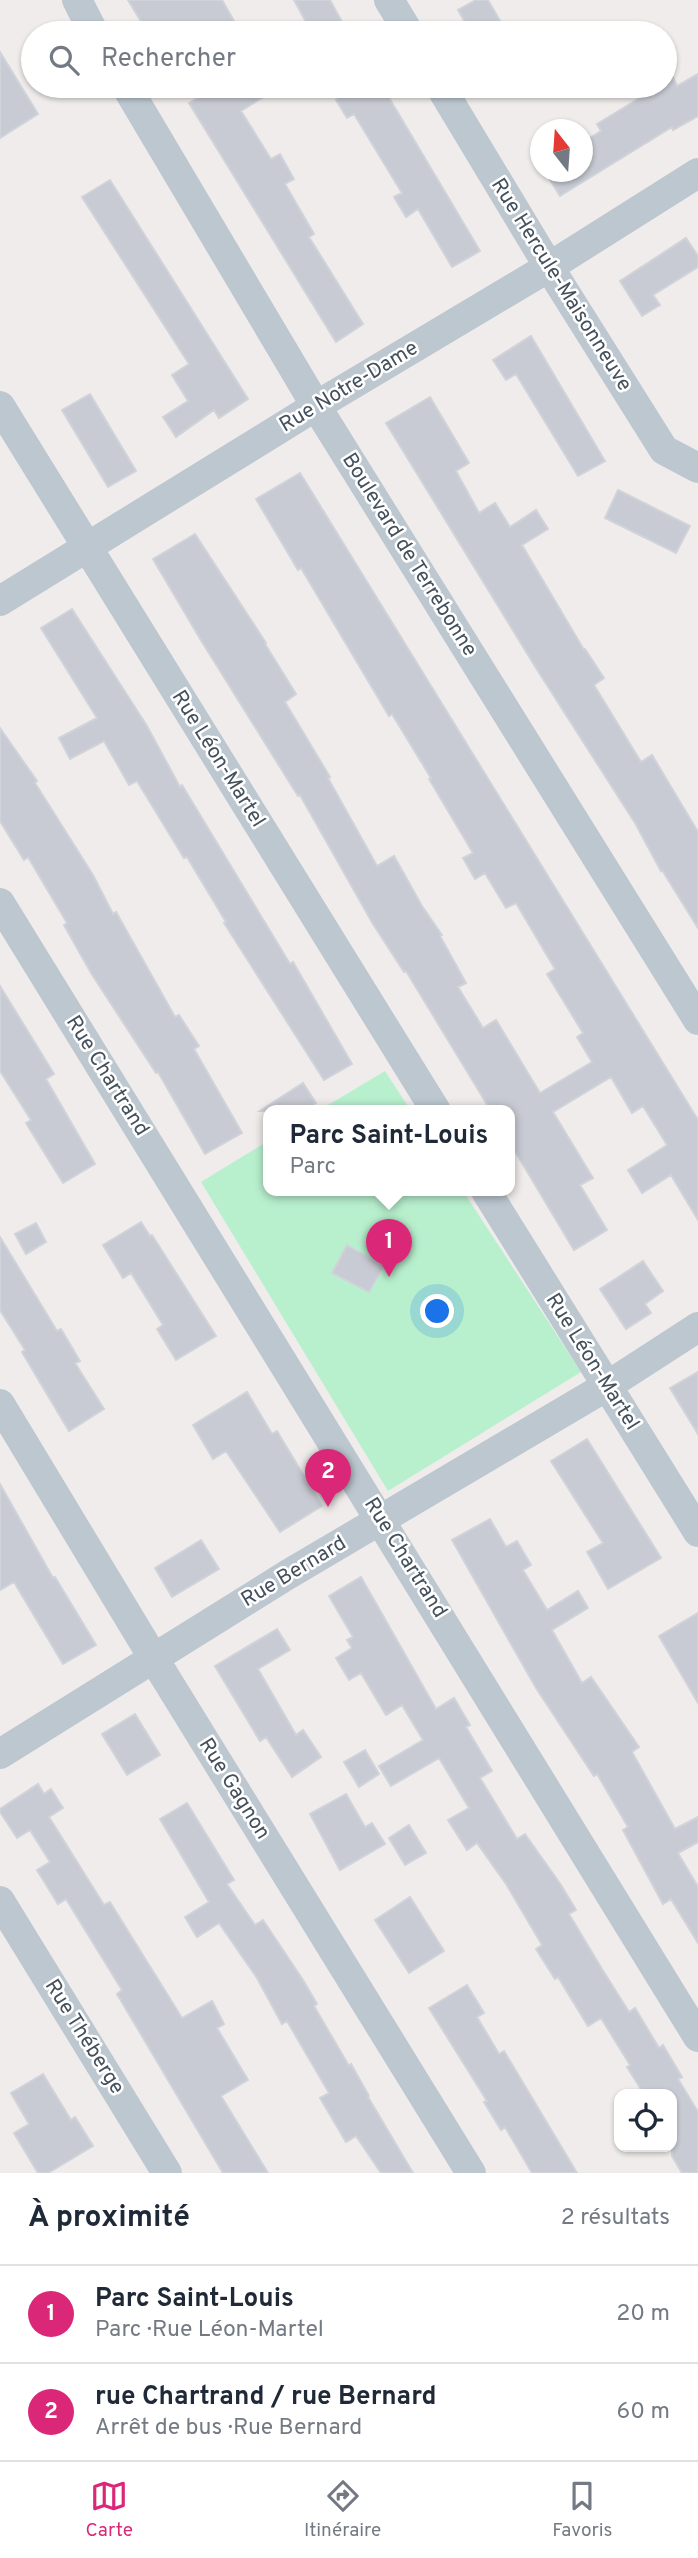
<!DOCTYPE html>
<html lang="fr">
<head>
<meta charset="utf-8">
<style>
	body { margin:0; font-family:Overpass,sans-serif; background:#f6f6f7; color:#1f2937 }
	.controls { position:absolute; right:21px; bottom:21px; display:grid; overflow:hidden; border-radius:14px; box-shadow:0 2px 5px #0004 }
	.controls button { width:63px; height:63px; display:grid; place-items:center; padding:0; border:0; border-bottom:2px solid #e0e1e3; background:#fff; color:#1f2937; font:35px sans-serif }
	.compass { position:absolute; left:530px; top:119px; width:63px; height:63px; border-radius:50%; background:#fff; box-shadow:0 2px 5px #0004; rotate:343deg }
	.you { position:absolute; left:438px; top:1312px; width:24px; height:24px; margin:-18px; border:5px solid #fff; border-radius:50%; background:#1a73e8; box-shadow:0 0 0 10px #1a73e833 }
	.badge { display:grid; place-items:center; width:46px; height:46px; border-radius:50%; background:#db2777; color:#fff; font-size:23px; font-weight:700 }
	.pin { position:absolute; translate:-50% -58px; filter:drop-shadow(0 2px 4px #0008) }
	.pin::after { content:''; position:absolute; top:37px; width:24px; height:21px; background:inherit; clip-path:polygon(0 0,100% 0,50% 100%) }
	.popup { position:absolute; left:263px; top:1105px; width:252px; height:91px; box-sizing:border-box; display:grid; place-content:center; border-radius:14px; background:#fff; filter:drop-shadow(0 2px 5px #0005); font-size:23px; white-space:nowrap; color:#747a83 }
	.popup b { font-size:26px; color:#1f2937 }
	.popup::after { content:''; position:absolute; left:50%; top:100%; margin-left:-14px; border:14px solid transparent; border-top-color:#fff }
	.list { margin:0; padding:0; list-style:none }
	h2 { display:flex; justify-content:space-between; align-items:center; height:91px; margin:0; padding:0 28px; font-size:30px }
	h2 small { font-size:23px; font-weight:400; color:#747a83 }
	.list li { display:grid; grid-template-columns:46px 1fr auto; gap:21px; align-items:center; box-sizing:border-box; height:98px; padding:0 28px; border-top:2px solid #e0e1e3 }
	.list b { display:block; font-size:26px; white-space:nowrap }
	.list p { margin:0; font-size:23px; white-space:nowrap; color:#747a83 }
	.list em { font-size:23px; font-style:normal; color:#747a83 }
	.icon { flex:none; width:38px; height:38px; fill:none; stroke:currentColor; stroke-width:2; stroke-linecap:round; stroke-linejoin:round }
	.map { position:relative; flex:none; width:698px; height:2173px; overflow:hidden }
	.search { position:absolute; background:#fff; box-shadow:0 2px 5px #0004; left:21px; right:21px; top:21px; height:77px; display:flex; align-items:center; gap:18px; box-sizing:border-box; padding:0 24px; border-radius:38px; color:#747a83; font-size:26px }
	.sheet { height:287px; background:#fff }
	nav { display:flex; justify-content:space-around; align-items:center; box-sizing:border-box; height:98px; border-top:2px solid #e0e1e3; background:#fff; font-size:19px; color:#747a83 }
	nav a { display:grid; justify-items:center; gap:4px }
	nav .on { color:#db2777 }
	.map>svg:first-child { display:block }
	.green { fill:#b8f0ce }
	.building { fill:#c8cbd3; stroke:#d0d3d9; stroke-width:2 }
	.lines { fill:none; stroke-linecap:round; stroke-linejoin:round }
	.street { stroke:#bcc7d0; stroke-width:30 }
	.labels { text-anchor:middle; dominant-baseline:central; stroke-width:5; stroke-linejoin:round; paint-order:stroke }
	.street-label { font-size:21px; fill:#44505b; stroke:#fff }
</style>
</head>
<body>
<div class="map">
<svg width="698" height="2173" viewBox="0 0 698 2173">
	<rect width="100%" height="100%" fill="#f0ecec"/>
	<path class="green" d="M385 1071 411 1111H318Z
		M268 1141V1191H463L581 1372 388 1491 201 1182Z"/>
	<path class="building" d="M128 0H222L241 33H148Z
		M294 0H330L348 33H312Z
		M476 0H488L507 33H471L458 10Z
		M0 52 38 114 0 138Z
		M698 74V116L673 130 672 127 560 196 545 172H583V142L601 131 597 124 638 99 631 86H665V81L673 77 677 86Z
		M218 86H281L241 111 271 159 280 154 294 179 285 184 314 234 309 237 363 324 336 342 189 103Z
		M359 86H382L480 251 452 267 418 209 406 217 394 197 402 193 354 114 347 118 336 100Z
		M110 180 248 399 219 418 214 410 176 437 163 417 188 401 172 375 189 364 82 197Z
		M686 238 698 256V267L653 295 660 305 642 316 620 281Z
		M531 336 605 461 578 476 516 374 506 380 493 360Z
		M90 394 136 471 108 487 62 410Z
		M430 397 469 463 456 471 479 513 495 503 510 527 536 510 548 529 522 545 584 650 585 649 604 678 594 685 641 762 652 755 698 832V928L662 870 661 871 635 823 536 668 386 423Z
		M300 473 698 1120V1220L671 1175 642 1193 628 1170 667 1145 643 1106 632 1113 611 1077 553 1112 593 1178 580 1185 607 1230 574 1250 510 1143V1111H491L406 971 404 972 373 924 300 795 298 796 202 642 153 559 195 534 266 643 265 644 296 694 285 702 330 777 328 778 377 866 394 856 422 906 442 935 440 936 466 983 458 987 483 1028 496 1020 540 1093 592 1062 577 1037 583 1033 547 974 555 969 516 903 506 908 485 873 475 879 463 858 473 853 429 779 431 778 392 714 389 716 301 568 298 570 256 499Z
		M618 490 690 526 676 553 605 518Z
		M72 609 147 726 180 787 182 785 290 964 293 962 352 1064 324 1080 224 923 226 922 187 857 184 858 137 781 129 785 104 741 70 759 59 738 97 718 41 628Z
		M0 728 37 781 35 783 93 875 113 914 116 912 175 1017 179 1015 199 1046 194 1049 242 1133 205 1154 158 1072 156 1073 91 973 64 925 67 923 28 857 24 860 0 821Z
		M0 986 54 1074 46 1079 95 1164 63 1183 26 1123 31 1120 0 1071Z
		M303 1083 316 1103 304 1111H260Z
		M141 1222 150 1236 152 1235 216 1336 176 1360 157 1329 163 1325 131 1273 123 1278 103 1245Z
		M36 1223 46 1242 26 1254 15 1234Z
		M0 1237 57 1331 61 1329 80 1361 75 1363 104 1409 69 1431 22 1352 25 1350 0 1310Z
		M347 1245 384 1266 369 1292 332 1273Z
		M643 1261 663 1291 645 1304 651 1313 626 1329 600 1289Z
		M698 1372V1434L670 1388Z
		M247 1392 272 1434 277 1431 322 1506 280 1532 226 1451 213 1459 193 1425Z
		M587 1439 661 1558 608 1589 587 1552 603 1543 551 1461Z
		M0 1484 53 1578 55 1577 96 1645 63 1664 14 1582 0 1590Z
		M490 1519 506 1547 517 1541 531 1565 523 1570 547 1610 578 1591 588 1608 552 1630 582 1683 591 1677 639 1747 632 1752 675 1829 698 1817V1842L678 1853 698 1887V1943L671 1899 663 1904 623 1830 628 1827 597 1774 594 1776 536 1688 452 1540Z
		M201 1540 219 1569 172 1597 155 1568Z
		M361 1577 436 1709 454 1698 470 1725 466 1727 492 1771 480 1778 517 1839 525 1834 561 1885 576 1910 569 1914 602 1969 629 2012 635 2008 659 2048 663 2045 682 2077 678 2079 698 2112V2173H682L672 2156V2094H644L627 2067 630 2065 601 2018 588 2026 558 1977 555 1979 536 1949 542 1945 506 1884 477 1843 467 1850 448 1820 469 1808 439 1758 391 1786 379 1766 423 1740 402 1705 386 1715 361 1673 349 1680 336 1658 352 1648 347 1640 353 1637 329 1596Z
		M698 1613V1703L659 1636Z
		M277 1629 290 1650 258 1669 296 1735 303 1730 321 1757 292 1777 266 1737 260 1741 215 1666Z
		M135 1714 160 1755 127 1775 102 1734Z
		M365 1750 379 1774 359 1787 344 1762Z
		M38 1784 44 1794 51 1789 63 1808 49 1817 104 1905 110 1902 182 2018 212 2001 224 2024 217 2028 248 2080 221 2096 268 2173H223L117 1994 122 1990 66 1899 58 1904 37 1870 50 1862 30 1830 17 1838 0 1812V1809Z
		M346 1794 365 1827 372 1823 385 1844 340 1870 310 1814Z
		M187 1803 234 1880 227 1884 255 1925 263 1920 303 1980 317 2004 314 2006 349 2066 351 2064 369 2096 368 2097 413 2173H381L356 2136 346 2142 320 2098 329 2093 287 2021 282 2024 257 1978 219 1923 197 1937 185 1917 209 1902 160 1819Z
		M409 1825 426 1853 405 1865 389 1838Z
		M410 1897 444 1951 409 1973 375 1920Z
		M467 1985 484 2013 477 2017 499 2054 504 2051 577 2173H532L505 2127 501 2130 484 2102 487 2101 429 2008Z
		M43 2074 71 2120 75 2117 93 2146 48 2173H38L14 2133 29 2124 11 2093Z"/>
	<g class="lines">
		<path class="street" d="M77 0 94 33
			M389 0 409 33
			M126 86 316 406 698 1020
			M440 86 549 267 664 450 698 468
			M0 406 436 1111
			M0 601 316 406 549 267 698 173
			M0 903 698 2037
			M486 1191 698 1532
			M0 1404 154 1659 471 2173
			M0 1754 287 1575 607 1386 698 1327
			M0 1901 167 2173"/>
	</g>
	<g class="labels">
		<g class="street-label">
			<text transform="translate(561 285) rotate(58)">Rue Hercule-Maisonneuve</text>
			<text transform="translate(349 387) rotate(-31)">Rue Notre-Dame</text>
			<text transform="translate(409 555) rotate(58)">Boulevard de Terrebonne</text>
			<text transform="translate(218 759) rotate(58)">Rue Léon-Martel</text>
			<text transform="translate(107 1076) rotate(58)">Rue Chartrand</text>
			<text transform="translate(592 1362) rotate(58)">Rue Léon-Martel</text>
			<text transform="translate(405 1558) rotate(58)">Rue Chartrand</text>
			<text transform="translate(294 1572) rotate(-31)">Rue Bernard</text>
			<text transform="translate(234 1789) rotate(58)">Rue Gagnon</text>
			<text transform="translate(84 2037) rotate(58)">Rue Théberge</text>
		</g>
	</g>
</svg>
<div class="controls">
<button><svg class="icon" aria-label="locate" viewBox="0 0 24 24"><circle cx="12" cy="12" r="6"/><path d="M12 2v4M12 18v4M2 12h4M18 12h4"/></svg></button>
</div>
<svg class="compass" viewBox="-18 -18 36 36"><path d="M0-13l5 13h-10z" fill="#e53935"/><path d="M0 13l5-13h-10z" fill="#747a83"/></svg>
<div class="you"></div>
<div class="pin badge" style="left:389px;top:1277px">1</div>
<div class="popup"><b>Parc Saint-Louis</b>Parc</div>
<div class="pin badge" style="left:328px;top:1507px">2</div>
<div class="search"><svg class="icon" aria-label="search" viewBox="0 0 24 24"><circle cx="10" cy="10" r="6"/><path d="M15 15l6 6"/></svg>Rechercher</div>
</div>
<section class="sheet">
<h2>À proximité<small>2 résultats</small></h2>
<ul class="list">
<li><span class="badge">1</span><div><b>Parc Saint-Louis</b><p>Parc · Rue Léon-Martel</p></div><em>20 m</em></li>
<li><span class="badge">2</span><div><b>rue Chartrand / rue Bernard</b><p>Arrêt de bus · Rue Bernard</p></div><em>60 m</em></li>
</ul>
</section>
<nav>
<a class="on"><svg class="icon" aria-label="map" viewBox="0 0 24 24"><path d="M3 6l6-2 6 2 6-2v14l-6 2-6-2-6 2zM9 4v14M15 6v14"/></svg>Carte</a>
<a><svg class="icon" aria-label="directions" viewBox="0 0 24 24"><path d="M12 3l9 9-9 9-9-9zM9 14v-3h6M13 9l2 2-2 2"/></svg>Itinéraire</a>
<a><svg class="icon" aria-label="saved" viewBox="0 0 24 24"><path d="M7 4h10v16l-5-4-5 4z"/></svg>Favoris</a>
</nav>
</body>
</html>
